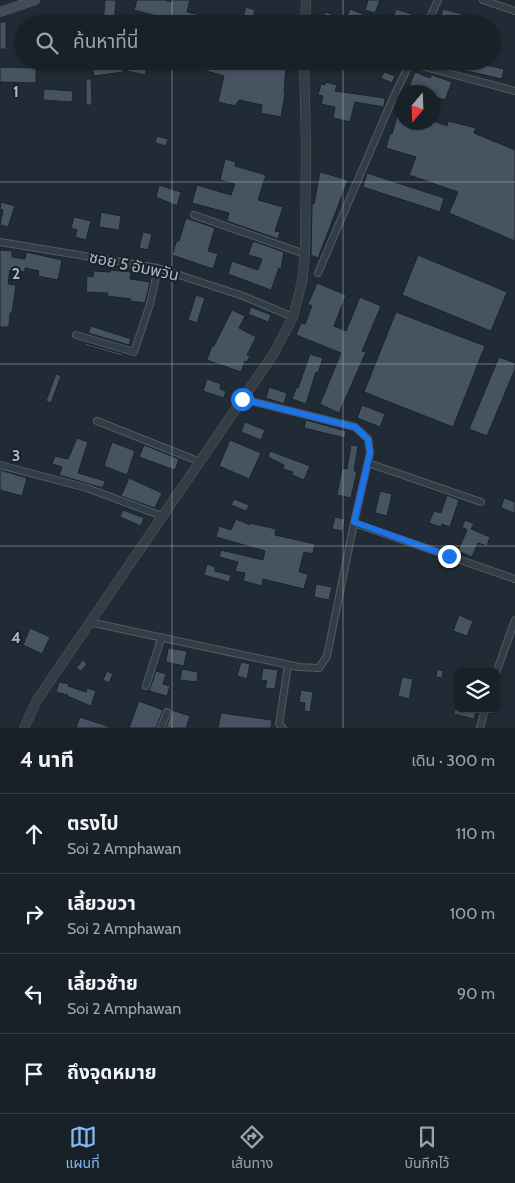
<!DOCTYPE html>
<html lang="th">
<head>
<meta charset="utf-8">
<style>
	body { margin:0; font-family:Cabin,"Noto Sans Thai",sans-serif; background:#212830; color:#f1f3f6 }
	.controls { position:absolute; right:15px; bottom:15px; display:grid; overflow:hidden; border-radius:8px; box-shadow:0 1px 4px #0004 }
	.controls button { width:45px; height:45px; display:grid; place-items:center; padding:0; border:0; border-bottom:1px solid #363e45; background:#182028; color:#f1f3f6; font:25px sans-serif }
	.compass { position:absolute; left:395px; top:85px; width:45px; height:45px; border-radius:50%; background:#182028; box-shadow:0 1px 4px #0004; rotate:199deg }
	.stop { position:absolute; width:15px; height:15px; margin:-11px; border:4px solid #1a73e8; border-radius:50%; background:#fff }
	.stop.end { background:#1a73e8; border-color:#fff; box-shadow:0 1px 5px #0008 }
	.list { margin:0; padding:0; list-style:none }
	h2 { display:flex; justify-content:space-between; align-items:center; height:65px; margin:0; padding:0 20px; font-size:21px }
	h2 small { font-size:16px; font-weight:400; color:#9fa3a8 }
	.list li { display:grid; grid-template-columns:32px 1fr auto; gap:15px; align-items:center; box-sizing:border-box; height:80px; padding:0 20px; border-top:1px solid #363e45 }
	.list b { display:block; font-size:19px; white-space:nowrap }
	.list p { margin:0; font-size:16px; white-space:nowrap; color:#9fa3a8 }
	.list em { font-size:16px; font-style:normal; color:#9fa3a8 }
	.icon { flex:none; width:28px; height:28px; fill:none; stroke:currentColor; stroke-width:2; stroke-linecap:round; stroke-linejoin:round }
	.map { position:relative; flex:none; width:515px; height:728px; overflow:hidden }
	.search { position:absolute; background:#182028; box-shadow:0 1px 4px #0004; left:15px; right:15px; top:15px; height:55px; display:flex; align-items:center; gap:12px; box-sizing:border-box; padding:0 18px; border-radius:28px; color:#9fa3a8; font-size:19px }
	.sheet { height:385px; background:#182028 }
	nav { display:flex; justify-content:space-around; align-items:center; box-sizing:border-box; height:70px; border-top:1px solid #363e45; background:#182028; font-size:14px; color:#9fa3a8 }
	nav a { display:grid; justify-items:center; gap:2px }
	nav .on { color:#81b8f5 }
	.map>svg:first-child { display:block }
	.building { fill:#465360; stroke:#1b242d }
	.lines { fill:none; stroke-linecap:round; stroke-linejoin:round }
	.minor-casing { stroke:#515b64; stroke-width:8 }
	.tertiary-casing { stroke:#515b64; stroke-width:10 }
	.secondary-casing { stroke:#515b64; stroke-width:10 }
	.minor { stroke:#333d46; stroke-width:6 }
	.tertiary { stroke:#333d46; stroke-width:9 }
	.secondary { stroke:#414c59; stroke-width:9 }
	.route { stroke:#1a73e8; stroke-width:6 }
	.grid { fill:none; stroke:#adb8c3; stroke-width:1; stroke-opacity:0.55 }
	.labels { text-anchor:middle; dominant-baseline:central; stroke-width:4; stroke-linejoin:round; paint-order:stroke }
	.street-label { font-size:16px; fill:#adb8c3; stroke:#19222b }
	.grid-label { font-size:16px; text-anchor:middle; font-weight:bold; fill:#adb8c3; stroke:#19222b; stroke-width:4; stroke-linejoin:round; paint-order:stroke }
</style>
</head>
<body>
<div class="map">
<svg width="515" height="728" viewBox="0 0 515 728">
	<rect width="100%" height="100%" fill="#202b36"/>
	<path class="building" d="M105 0H116L114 24H103Z
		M137 0H165L171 2 172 0H190L187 12 226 21V24H162L164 18 134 10Z
		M368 0H380L375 13 365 10Z
		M246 7 255 10 252 20 243 17Z
		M350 9 363 14 359 24 346 19Z
		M396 9 414 15 412 21 394 15Z
		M443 9 462 14 460 24H439Z
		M325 12 340 17 338 24 322 20Z
		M0 22H6V49H0Z
		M59 61H76L74 67 58 64Z
		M130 61H149L145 75 123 70V72L94 76 92 66 129 64Z
		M180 61H245L267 68V63L286 65 284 93 285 94 281 117 261 113 262 105 239 100 235 106 218 102 224 76 179 63Z
		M423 61H483L482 64 504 69 502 79Z
		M0 67 36 68V83L0 82Z
		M384 72 395 76 392 83 381 78Z
		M415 72 430 78 432 75 452 82 445 100 432 96V92H407Z
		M86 79H91L92 105H86Z
		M326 82 337 85 335 91 385 98 384 107 355 102 350 122 333 118 335 107 321 104 323 96 318 95 321 84 325 85Z
		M44 89 73 91 72 102 43 100Z
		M398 113 402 114V122H436L447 126 448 121 476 128 474 133 515 150V241L449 213 458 192 409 175 416 157 386 148 390 133 392 134Z
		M157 136 168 139 166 146 155 143Z
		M225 159 236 162 235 166 266 175 258 200 283 207 275 231 280 232 278 239 227 221 229 213 192 203 197 185 231 195 235 184 220 180Z
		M320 172 348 180 318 258 311 255 312 204H314Z
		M367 173 444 198 440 212 363 187Z
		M159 185 181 192 177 206 156 197Z
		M1 202 15 206 8 227 0 225 3 210 0 209Z
		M101 212 121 216 119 230 99 227Z
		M74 217 91 221 86 240 75 237 77 230 71 228Z
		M186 218 215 228 208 251 218 254 213 269 172 255 177 240 179 241Z
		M143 232 152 234 148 250 139 248Z
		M253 241 284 252 281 269 279 268 271 290 228 274 232 261 258 270 262 259 248 255Z
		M0 250 12 251V257L25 259 26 252 62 260 58 280 38 276 39 271 25 268V272L10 270 8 284 16 285 12 313H10L9 327H0Z
		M418 255 507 292 491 331 402 295Z
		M110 270 131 272 130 279 150 282 145 303 130 301 131 299 107 296 108 293 86 292 87 276 93 277 94 271 110 272Z
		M317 283 346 295 334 326 346 331 360 297 381 306 362 351 366 352 339 413 320 404 341 353 296 335 301 323 305 324 312 306 308 304Z
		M196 295 205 298 197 323 188 320Z
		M251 307 271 315 268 322 248 314Z
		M232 310 245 316 239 328 256 337 247 355 250 356 247 362 245 361 241 372 207 360 212 346H214Z
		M396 312 485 346 453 427 364 392Z
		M91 326 131 339 129 345 88 333Z
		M85 343 126 355 125 356 118 355 85 345Z
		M310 354 323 358 318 373 316 372 306 404 292 399 296 388H298Z
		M499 357 515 363V369L487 436 469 429Z
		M56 374 61 376 51 403 46 401Z
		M207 379 221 384 220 389 226 391 224 398 203 391Z
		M269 387 287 393 284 404 266 398Z
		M362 405 385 414 380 427 357 418Z
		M306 420 346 431 345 438 304 428Z
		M245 422 265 430 261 440 241 432Z
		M77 438 88 442 78 473 105 481 103 488 59 475 62 467 52 464 55 456 68 459Z
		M230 440 261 453 249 479 219 466Z
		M112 442 135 451 127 475 104 466Z
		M144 445 179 459 175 470 139 457Z
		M351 445 358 446 354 471H357L351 498 337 495 342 468 347 469Z
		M270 451 310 466 304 480 292 475 293 472 283 469 284 465 268 457Z
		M0 470 27 478 22 496 0 490Z
		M129 478 162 493 155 508 121 496Z
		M380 491 392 494 387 516 375 513Z
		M447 495 459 500 450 527 442 524 441 527 429 523 434 511 441 513Z
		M504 498 515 502V513L501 508Z
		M234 499 249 505 246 511 231 505Z
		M123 510 144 518 141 526 120 517Z
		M335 517 345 519 343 531 332 529Z
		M236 519 250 525V523L276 529 275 535 315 544 313 554 304 552 299 572 308 574 304 589 263 579 262 586 243 581 245 573 235 571 238 562 219 557 221 550 263 560 265 551 216 537 219 526 231 530Z
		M465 520 474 524 471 529 490 537 487 546 478 543 472 557 458 551 467 530 462 527Z
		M207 564 215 567V571L231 575 229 582 204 575Z
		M316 584 332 587 329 600 314 597Z
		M459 615 473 621 467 636 453 631Z
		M30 628 50 637 42 654 23 645Z
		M168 648 187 651 184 666 166 662Z
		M83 660 87 664 81 671 76 668Z
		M241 662 250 664 247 679 237 676Z
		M263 668 278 670 275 689 265 688 267 681 261 680Z
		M182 669 198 672 197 682 180 680Z
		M437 669 443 671 442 678 436 677Z
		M107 671 113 674 109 683 103 680Z
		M156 671 166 674 163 684 170 686 167 696 149 691Z
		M402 677 413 679 409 699 398 696Z
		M59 682 69 684 68 686 86 692 87 688 96 691 91 706 67 696 68 695 56 692Z
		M301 690 313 692 310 712 304 711 305 703 299 702Z
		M139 701 163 710 156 728H129Z
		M455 709H477L474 719 454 714Z
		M172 710 190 716 186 728H166Z
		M221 713 272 720 271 728H218Z
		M80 717 110 727V728H76Z"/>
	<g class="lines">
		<g class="minor-casing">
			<path id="minor" d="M483 0 515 11
				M427 24 438 0
				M289 61 304 64
				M410 63 515 91
				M194 215 305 254
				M0 242 158 268 243 296 293 317
				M318 273 393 98 411 61
				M76 335 134 352 150 304 158 268
				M242 399 355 427 368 439 370 453 354 523 515 579
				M97 421 198 461
				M368 463 481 502
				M0 465 87 488 162 516
				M89 622 299 667 319 668 327 656 354 523
				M496 673 515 620
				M146 686 161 639
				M161 728 167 712
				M283 728 279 724 288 665
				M480 728 485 709"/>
		</g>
		<g class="tertiary-casing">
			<path id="tertiary" d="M305 24 306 0
				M24 728 37 700 274 353 293 317 302 282 305 254 306 147 304 61"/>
		</g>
		<g class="secondary-casing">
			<path id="secondary" d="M0 12 35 0"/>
		</g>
		<use href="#minor" class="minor"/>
		<use href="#tertiary" class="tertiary"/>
		<use href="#secondary" class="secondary"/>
	</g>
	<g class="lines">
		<path class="route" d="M242 399 355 427 368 439 370 453 354 522 449 556"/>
	</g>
	<path class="grid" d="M172 0V24M343 0V24M172 61V728M343 61V728M0 182H515M0 364H515M0 546H515"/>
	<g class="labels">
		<g class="street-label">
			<text transform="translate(134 266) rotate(12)">ซอย 5 อัมพวัน</text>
		</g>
	</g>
	<g class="grid-label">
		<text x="16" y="97">1</text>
		<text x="16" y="279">2</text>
		<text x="16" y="461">3</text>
		<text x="16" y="643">4</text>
	</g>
</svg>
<div class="controls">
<button><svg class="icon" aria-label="layers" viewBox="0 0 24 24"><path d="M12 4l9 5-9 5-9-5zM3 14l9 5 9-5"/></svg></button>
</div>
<svg class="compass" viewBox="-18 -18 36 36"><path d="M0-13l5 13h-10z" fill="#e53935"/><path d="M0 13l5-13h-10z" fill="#9fa3a8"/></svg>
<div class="stop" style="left:242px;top:399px"></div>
<div class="stop end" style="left:449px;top:556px"></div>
<div class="search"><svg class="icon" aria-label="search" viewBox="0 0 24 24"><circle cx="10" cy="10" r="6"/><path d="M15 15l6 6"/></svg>ค้นหาที่นี่</div>
</div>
<section class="sheet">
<h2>4 นาที<small>เดิน · 300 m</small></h2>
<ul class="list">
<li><svg class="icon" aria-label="ahead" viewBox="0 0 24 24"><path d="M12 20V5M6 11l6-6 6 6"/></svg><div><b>ตรงไป</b><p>Soi 2 Amphawan</p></div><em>110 m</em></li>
<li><svg class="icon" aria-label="right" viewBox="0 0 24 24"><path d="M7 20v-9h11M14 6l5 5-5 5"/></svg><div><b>เลี้ยวขวา</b><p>Soi 2 Amphawan</p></div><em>100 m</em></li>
<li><svg class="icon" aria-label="left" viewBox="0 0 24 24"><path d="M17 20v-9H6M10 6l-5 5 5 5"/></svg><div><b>เลี้ยวซ้าย</b><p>Soi 2 Amphawan</p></div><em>90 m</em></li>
<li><svg class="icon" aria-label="arrive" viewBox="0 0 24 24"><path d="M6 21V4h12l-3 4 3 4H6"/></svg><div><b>ถึงจุดหมาย</b></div></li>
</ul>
</section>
<nav>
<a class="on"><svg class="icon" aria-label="map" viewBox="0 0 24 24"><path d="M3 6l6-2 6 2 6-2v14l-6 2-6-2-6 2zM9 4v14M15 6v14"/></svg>แผนที่</a>
<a><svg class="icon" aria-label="directions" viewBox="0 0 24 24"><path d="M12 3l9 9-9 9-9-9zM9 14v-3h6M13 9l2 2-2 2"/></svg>เส้นทาง</a>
<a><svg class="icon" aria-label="saved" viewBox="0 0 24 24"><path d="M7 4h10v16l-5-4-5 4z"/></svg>บันทึกไว้</a>
</nav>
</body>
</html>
